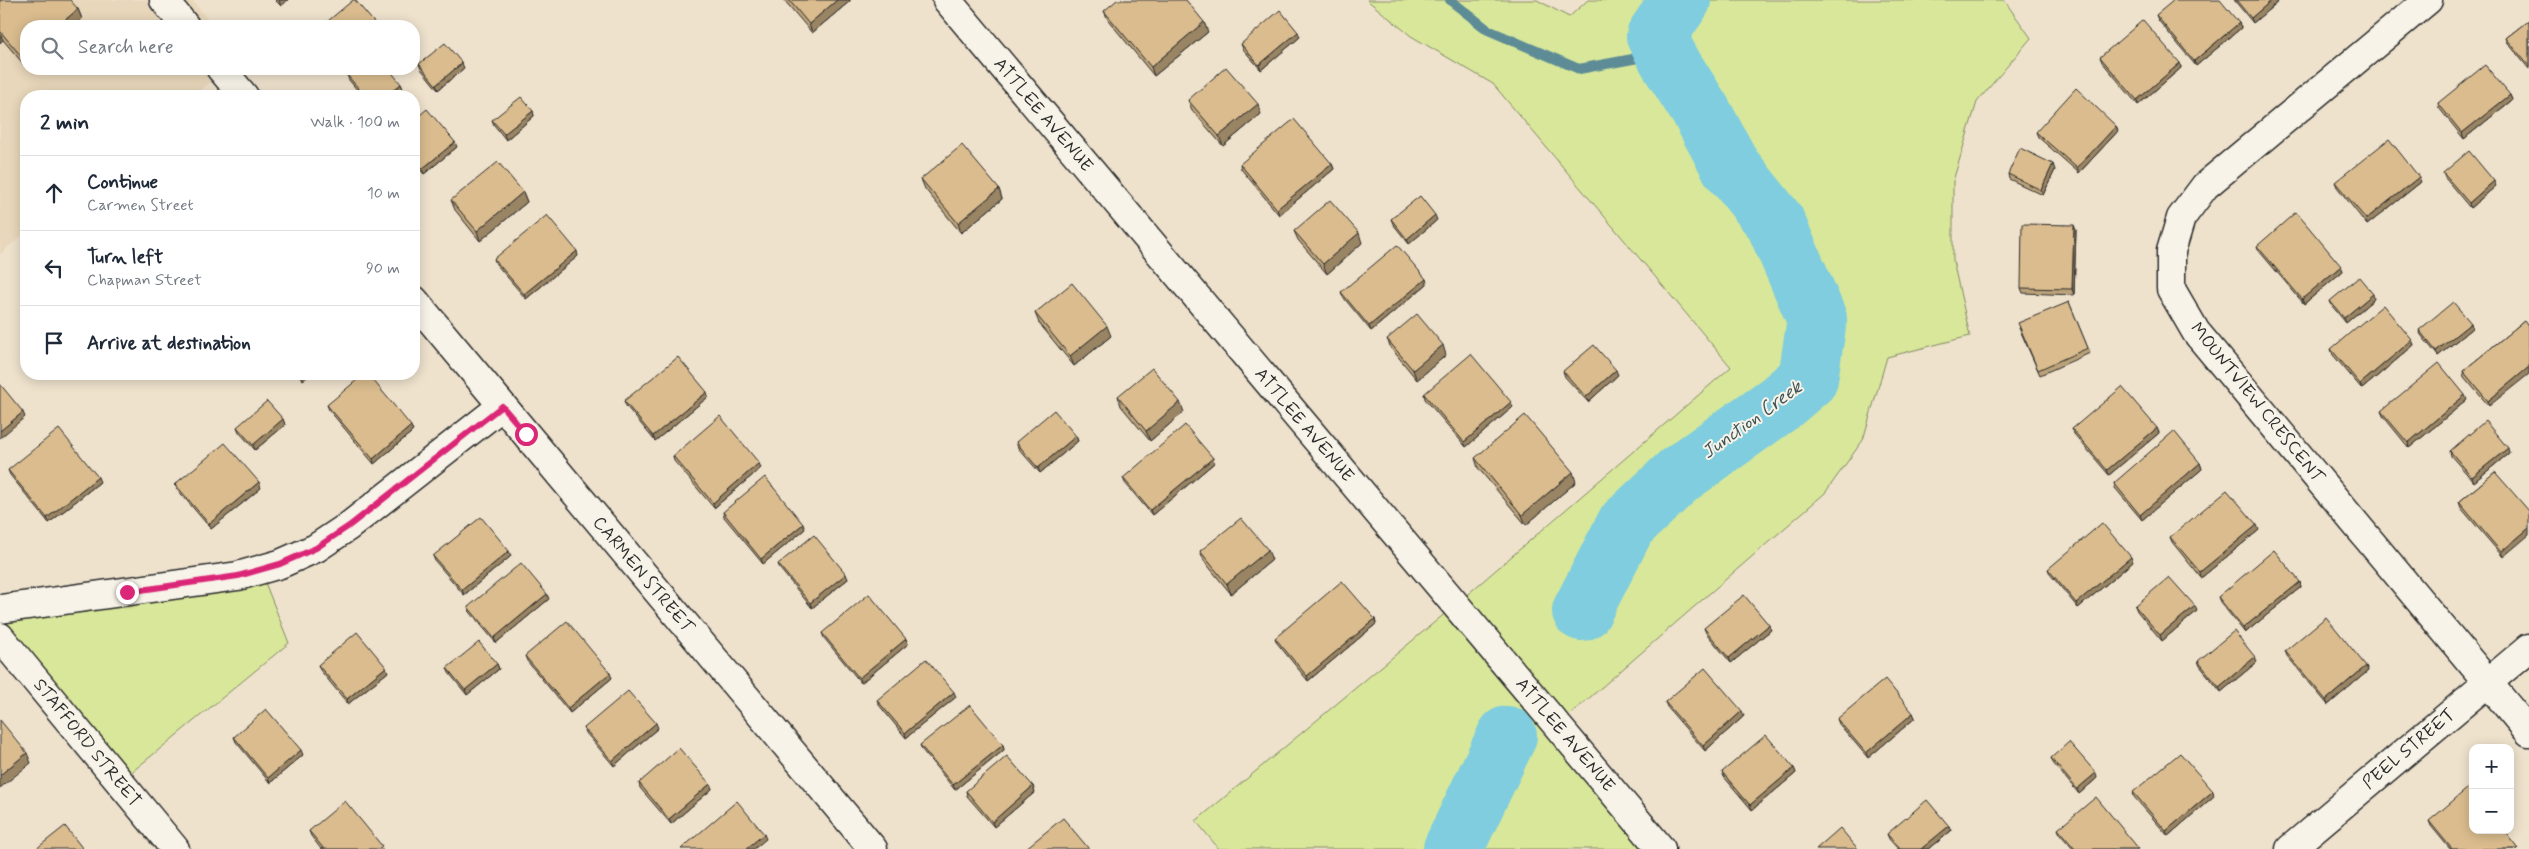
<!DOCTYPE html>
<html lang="en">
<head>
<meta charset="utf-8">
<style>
	body { margin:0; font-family:Mynerve,sans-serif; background:#f2f2f3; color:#1f2937 }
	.controls { position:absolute; right:15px; bottom:15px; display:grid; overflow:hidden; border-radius:10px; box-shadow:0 2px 12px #0003 }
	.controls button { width:45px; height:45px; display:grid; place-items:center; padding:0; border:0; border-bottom:1px solid #e0e1e3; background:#fff; color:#1f2937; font:25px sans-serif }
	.stop { position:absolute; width:15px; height:15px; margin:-11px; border:4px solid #db2777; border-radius:50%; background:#fff }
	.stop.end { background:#db2777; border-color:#fff; box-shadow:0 1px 5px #0008 }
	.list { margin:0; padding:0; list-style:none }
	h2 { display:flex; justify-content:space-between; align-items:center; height:65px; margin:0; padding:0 20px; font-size:21px }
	h2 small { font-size:16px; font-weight:400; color:#747a83 }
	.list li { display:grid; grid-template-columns:32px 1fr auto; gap:15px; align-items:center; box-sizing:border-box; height:75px; padding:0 20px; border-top:1px solid #e0e1e3 }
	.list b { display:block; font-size:19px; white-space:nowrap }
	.list p { margin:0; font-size:16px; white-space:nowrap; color:#747a83 }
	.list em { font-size:16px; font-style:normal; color:#747a83 }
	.icon { flex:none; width:28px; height:28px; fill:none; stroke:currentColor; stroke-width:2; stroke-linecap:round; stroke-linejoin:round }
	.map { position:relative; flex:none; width:2529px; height:849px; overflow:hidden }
	.search { position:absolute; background:#fff; box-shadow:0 2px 12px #0003; left:20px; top:20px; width:400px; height:55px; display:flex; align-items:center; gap:12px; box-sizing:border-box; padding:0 18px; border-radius:20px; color:#747a83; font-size:19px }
	.panel { position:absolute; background:#fff; box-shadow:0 2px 12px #0003; left:20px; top:90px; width:400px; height:290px; border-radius:20px }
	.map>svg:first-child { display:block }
	.built { fill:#e8d7ba }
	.green { fill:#d8e79a; stroke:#828962 }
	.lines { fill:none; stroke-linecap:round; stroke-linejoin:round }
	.stream { stroke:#5d8c96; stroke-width:10 }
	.river { stroke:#7fcdde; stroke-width:60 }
	.minor-casing { stroke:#2b2b2b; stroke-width:31 }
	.minor { stroke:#f7f3e8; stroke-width:28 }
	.wall { fill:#bba27a; stroke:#2b2b2b }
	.shaded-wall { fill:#998463; stroke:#2b2b2b }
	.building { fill:#dabc8e; stroke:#2b2b2b }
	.route { stroke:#db2777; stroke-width:6 }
	.labels { text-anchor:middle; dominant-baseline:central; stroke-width:4; stroke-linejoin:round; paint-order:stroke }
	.street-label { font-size:18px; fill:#2b2b2b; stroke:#f7f3e8 }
	.water-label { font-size:19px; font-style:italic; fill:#405458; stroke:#f7f3e8 }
</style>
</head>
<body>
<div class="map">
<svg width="2529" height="849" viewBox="0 0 2529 849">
	<rect width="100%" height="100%" fill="#eee2cd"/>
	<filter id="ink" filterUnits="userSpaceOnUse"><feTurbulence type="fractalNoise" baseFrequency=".02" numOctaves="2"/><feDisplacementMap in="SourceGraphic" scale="10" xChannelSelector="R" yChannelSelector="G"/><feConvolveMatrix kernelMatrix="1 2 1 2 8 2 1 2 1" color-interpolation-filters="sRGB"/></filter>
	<g filter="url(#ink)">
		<path class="built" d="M0 0H192L213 26H26V69H227L193 96H26V232L0 254Z"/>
		<path class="green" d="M1367 0H1537L1569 17 1588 0H2004L2031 38 1977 102 1953 181V261L1970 336 1887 357 1863 440 1825 493 1556 727 1659 849H1219L1196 821 1454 606 1731 367 1493 84 1411 36Z
			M262 575 289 643 122 780 0 632V614Z"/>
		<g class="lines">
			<path class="stream" d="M1450 0 1488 30 1579 69 1665 53"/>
			<path class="river" d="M1582 611 1626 525 1679 475 1780 403 1808 379 1817 319 1775 222 1731 167 1702 113 1673 67 1656 36 1681 0
				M1453 849 1507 736"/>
			<g class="minor-casing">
				<path id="minor" d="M164 0 185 26
					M947 0 1661 849
					M2428 0 2205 186 2181 218 2171 251V289L2196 332 2529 732
					M221 69 244 96
					M414 300 873 849
					M0 609 238 576 280 564 316 548 349 526 502 406
					M0 637 175 849
					M2290 849 2529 648"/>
			</g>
			<use href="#minor" class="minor"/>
		</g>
		<path class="wall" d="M0 0 78 9 82 19 26 67 3 40 0 43Z
			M275 0H288L281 6Z
			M784 0H850V1L812 33Z
			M2234 0H2280L2253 23Z
			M1104 11 1208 32 1154 76 1108 20Z
			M2156 15 2239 23 2241 28 2196 66 2158 20Z
			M2529 20V69L2508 43 2506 38Z
			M1300 37 1261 70 1243 49 1241 44Z
			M2100 57 2180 63 2181 68 2138 105 2102 62Z
			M419 64 464 68 438 90 421 69Z
			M347 75 401 84 403 89 394 96H362L349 80Z
			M2510 95 2512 100 2464 139 2439 108 2438 103Z
			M1188 100 1261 114 1223 146 1192 110Z
			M533 111 534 116 506 140 494 125 492 120Z
			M414 120 457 147 424 174 414 162Z
			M2118 131 2079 173 2038 137 2036 132Z
			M1240 164H1332L1334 169 1279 215 1241 169Z
			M2055 170 2043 195 2009 179 2008 174Z
			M2443 173 2496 186 2470 208 2445 178Z
			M921 179 999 189 1002 199 961 233 925 189Z
			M2335 182H2421L2367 225 2337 187Z
			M523 192 527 202 480 241 455 210 451 200Z
			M1391 219 1437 220 1409 244 1393 224Z
			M2076 230 2074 295 2023 293 2021 288Z
			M1294 231 1362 243 1327 274 1298 240Z
			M2257 246 2341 266 2343 271 2304 304 2259 251Z
			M578 256 526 299 496 264 494 259Z
			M1426 279 1427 284 1371 331 1343 297 1341 292Z
			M2374 299 2346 323 2332 306 2330 301Z
			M2069 302 2090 353 2040 375 2019 328Z
			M1035 313 1111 336 1074 366 1039 323Z
			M2524 321 2489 406 2464 377 2463 371Z
			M2471 323 2472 328 2438 356 2421 335 2419 330Z
			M1387 339 1446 355 1417 380 1391 348Z
			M2412 340 2414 345 2362 389 2333 355 2331 349Z
			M1563 371 1618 375 1588 402 1565 377Z
			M298 374H310L303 380Z
			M1424 394 1513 407 1466 447 1425 399Z
			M1118 396 1184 412 1150 441 1121 406Z
			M708 397 655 441 626 406 624 401Z
			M2467 400 2409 448 2383 416 2381 411Z
			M327 405 413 431 374 464 329 410Z
			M283 419 285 425 255 450 239 432 237 427Z
			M2157 428 2159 433 2109 475 2074 434 2072 429Z
			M1076 436 1078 441 1040 473 1018 448 1016 442Z
			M2450 451 2509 453 2474 482 2451 456Z
			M673 456 761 468 714 508 674 461Z
			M1475 458 1576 482 1526 525 1478 468Z
			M1214 463 1152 515 1125 483 1123 478Z
			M2200 463 2202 469 2142 520 2115 488 2114 483Z
			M8 470 100 482 49 523 10 475Z
			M2495 472 2503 557 2461 508 2459 502Z
			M175 484 261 488 211 529 177 489Z
			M723 512 805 529 763 564 724 517Z
			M2259 530 2201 578 2172 542 2170 537Z
			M1200 551 1272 560 1231 594 1204 561Z
			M433 556H511L464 595 435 561Z
			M2133 562 2078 608 2050 574 2048 569Z
			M778 564 848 579 812 608 780 569Z
			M2300 582 2301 587 2245 633 2220 602 2218 597Z
			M549 599 496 643 470 612 468 607Z
			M2135 606 2197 611 2162 641 2137 611Z
			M1375 619 1376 624 1308 681 1277 643 1275 638Z
			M1704 628 1771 630 1731 663 1706 633Z
			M822 633 906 639 908 644 861 683 824 638Z
			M2285 651 2366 666 2368 671 2328 705 2287 656Z
			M525 656 612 678 570 713 527 661Z
			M2198 661 2257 662 2221 692 2200 666Z
			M497 664 499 669 467 695 449 673 447 668Z
			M318 665 388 672 348 704 320 670Z
			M956 697 906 738 879 705 877 700Z
			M1665 702 1744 716 1705 751 1667 707Z
			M1913 713 1915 718 1868 758 1839 724 1837 719Z
			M584 728H658L614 766 586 733Z
			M234 737 303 755 270 783 236 742Z
			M920 745H1003L1004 750 955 790 922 750Z
			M2051 758 2097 778 2079 794 2053 763Z
			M1794 768 1796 773 1752 810 1724 777 1722 772Z
			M639 783 710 784 712 789 671 824 640 788Z
			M1033 786 1035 792 994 827 967 796 966 791Z
			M2133 792 2214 796 2168 836 2134 797Z
			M2429 821 2519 849H2450L2431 826Z
			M1949 826 1951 831 1929 849H1898L1889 839 1887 834Z
			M2058 829 2139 849H2073L2060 834Z
			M309 831 383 849H321L311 836Z"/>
		<path class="shaded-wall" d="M280 0H288L281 6 279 1Z
			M837 0H850V1L812 33 809 24Z
			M2272 0H2280L2253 23 2251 18Z
			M78 9 82 19 73 26H58Z
			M1204 22 1208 32 1154 76 1151 67Z
			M2239 23 2241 28 2196 66 2194 61Z
			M1298 32 1300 37 1261 70 1259 65Z
			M0 33 3 40 0 43Z
			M26 53V67L22 57Z
			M462 63 464 68 438 90 436 85Z
			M2180 63 2181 68 2138 105 2137 100Z
			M339 69H347L341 74Z
			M401 84 403 89 394 96H386Z
			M2510 95 2512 100 2464 139 2462 133Z
			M1258 104 1261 114 1223 146 1219 136Z
			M533 111 534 116 506 140 504 134Z
			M2116 126 2118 131 2079 173 2077 168Z
			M455 142 457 147 424 174 422 169Z
			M1332 164 1334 169 1279 215 1277 209Z
			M2053 164 2055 170 2043 195 2041 190Z
			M2419 177 2421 182 2367 225 2366 219Z
			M2494 181 2496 186 2470 208 2469 203Z
			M999 189 1002 199 961 233 958 223Z
			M523 192 527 202 480 241 477 231Z
			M1435 215 1437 220 1409 244 1407 239Z
			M2074 225 2076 230 2074 295 2072 289Z
			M1359 233 1362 243 1327 274 1323 264Z
			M577 251 578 256 526 299 524 294Z
			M2341 266 2343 271 2304 304 2302 299Z
			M1426 279 1427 284 1371 331 1369 326Z
			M2373 294 2374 299 2346 323 2344 318Z
			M2471 323 2472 328 2438 356 2436 351Z
			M1107 326 1111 336 1074 366 1070 356Z
			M2412 340 2414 345 2362 389 2360 384Z
			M1443 345 1446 355 1417 380 1413 370Z
			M2529 367V374L2489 406 2488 401Z
			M1616 370 1618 375 1588 402 1586 397Z
			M303 374H310L303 380 301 375Z
			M707 392 708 397 655 441 653 436Z
			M2465 395 2467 400 2409 448 2408 443Z
			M1180 402 1184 412 1150 441 1146 431Z
			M1511 402 1513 407 1466 447 1464 442Z
			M23 412 25 417 0 438V431Z
			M283 419 285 425 255 450 253 445Z
			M411 426 413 431 374 464 373 459Z
			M2157 428 2159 433 2109 475 2107 470Z
			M1076 436 1078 441 1040 473 1038 468Z
			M2508 448 2509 453 2474 482 2472 477Z
			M1213 458 1214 463 1152 515 1150 510Z
			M759 463 761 468 714 508 713 503Z
			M2200 463 2202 469 2142 520 2140 515Z
			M1573 472 1576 482 1526 525 1522 515Z
			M98 477 100 482 49 523 47 518Z
			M259 482 261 488 211 529 209 524Z
			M803 524 805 529 763 564 761 559Z
			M2257 525 2259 530 2201 578 2200 572Z
			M2529 528V535L2503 557 2501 552Z
			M1268 550 1272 560 1231 594 1227 584Z
			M509 551 511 556 464 595 462 590Z
			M2131 557 2133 562 2078 608 2076 603Z
			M846 574 848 579 812 608 810 603Z
			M2300 582 2301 587 2245 633 2243 628Z
			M547 594 549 599 496 643 494 638Z
			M2195 606 2197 611 2162 641 2160 635Z
			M1375 619 1376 624 1308 681 1307 676Z
			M1769 625 1771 630 1731 663 1729 658Z
			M906 639 908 644 861 683 859 678Z
			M2255 657 2257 662 2221 692 2219 687Z
			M497 664 499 669 467 695 465 690Z
			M2366 666 2368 671 2328 705 2326 700Z
			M386 667 388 672 348 704 347 699Z
			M610 673 612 678 570 713 568 708Z
			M954 692 956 697 906 738 905 733Z
			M1742 711 1744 716 1705 751 1703 746Z
			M1913 713 1915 718 1868 758 1866 753Z
			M656 723 658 728 614 766 612 761Z
			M1003 745 1004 750 955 790 953 785Z
			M301 750 303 755 270 783 268 778Z
			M27 753 31 763 0 788V775Z
			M1794 768 1796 773 1752 810 1750 805Z
			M2096 773 2097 778 2079 794 2077 789Z
			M710 784 712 789 671 824 669 819Z
			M1033 786 1035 792 994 827 992 822Z
			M2213 791 2214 796 2168 836 2166 831Z
			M1949 826 1951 831 1929 849H1921Z
			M764 834 766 839 754 849H746Z"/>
		<path class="building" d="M0 0H70L78 9 58 26H26V53L22 57 0 31Z
			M353 0H355L377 26H322Z
			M789 0H837L809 24Z
			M1117 0H1186L1204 22 1151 67 1104 11Z
			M2174 0H2220L2239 23 2194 61 2156 15Z
			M2236 0H2272L2251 18Z
			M1280 10 1298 32 1259 65 1241 44Z
			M2143 20 2180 63 2137 100 2100 57Z
			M2529 20V66L2506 38Z
			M445 43 462 63 436 85 419 64Z
			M2485 65 2510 95 2462 133 2438 103Z
			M1226 67 1258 104 1219 136 1188 100Z
			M354 69H389L401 84 386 96H365L347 75Z
			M2076 88 2116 126 2077 168 2036 132Z
			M521 97 533 111 504 134 492 120Z
			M427 109 455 142 422 169 414 159V120Z
			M1294 119 1332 164 1277 209 1240 164Z
			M2389 139 2419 177 2366 219 2335 182Z
			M962 145 999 189 958 223 921 179Z
			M2020 148 2053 164 2041 190 2008 174Z
			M2469 151 2494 181 2469 203 2443 173Z
			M498 162 523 192 477 231 451 200Z
			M1420 196 1435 215 1407 239 1391 219Z
			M1330 200 1359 233 1323 264 1294 231Z
			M2296 212 2341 266 2302 299 2257 246Z
			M547 215 577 251 524 294 494 259Z
			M2022 224 2074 225 2072 289 2021 288Z
			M1397 245 1426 279 1369 326 1341 292Z
			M2359 277 2373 294 2344 318 2330 301Z
			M1072 283 1107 326 1070 356 1035 313Z
			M2069 302 2088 348 2038 370 2018 323Z
			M2453 302 2471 323 2436 351 2419 330Z
			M2383 305 2412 340 2360 384 2331 349Z
			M1417 314 1443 345 1413 370 1387 339Z
			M2524 321 2529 328V367L2488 401 2463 371Z
			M1594 345 1616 370 1586 397 1563 371Z
			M1471 354 1511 402 1464 442 1424 394Z
			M678 357 707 392 653 436 624 401Z
			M2439 363 2465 395 2408 443 2381 411Z
			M1152 368 1180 402 1146 431 1118 396Z
			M364 374H368L411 426 373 459 327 405Z
			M0 384 23 412 0 431Z
			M2122 387 2157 428 2107 470 2072 429Z
			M267 401 283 419 253 445 237 427Z
			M1054 410 1076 436 1038 468 1016 442Z
			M1525 415 1573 472 1522 515 1475 458Z
			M720 416 759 463 713 503 673 456Z
			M2485 421 2508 448 2472 477 2450 451Z
			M1185 425 1213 458 1150 510 1123 478Z
			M59 429 98 477 47 518 8 470Z
			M2174 431 2200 463 2140 515 2114 483Z
			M225 443 259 482 209 524 175 484Z
			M2495 472 2529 511V528L2501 552 2459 502Z
			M765 477 803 524 761 559 723 512Z
			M2227 490 2257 525 2200 572 2170 537Z
			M481 517 509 551 462 590 433 556Z
			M1241 518 1268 550 1227 584 1200 551Z
			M2102 523 2131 557 2076 603 2048 569Z
			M814 535 846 574 810 603 778 564Z
			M2274 550 2300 582 2243 628 2218 597Z
			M521 563 547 594 494 638 468 607Z
			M2169 577 2195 606 2160 635 2135 606Z
			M1342 581 1375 619 1307 676 1275 638Z
			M869 594 906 639 859 678 822 633Z
			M1744 595 1769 625 1729 658 1704 628Z
			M2326 617 2366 666 2326 700 2285 651Z
			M567 621 610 673 568 708 525 656Z
			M2234 631 2255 657 2219 687 2198 661Z
			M357 632 386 667 347 699 318 665Z
			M479 642 497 664 465 690 447 668Z
			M926 659 954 692 905 733 877 700Z
			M1705 668 1742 711 1703 746 1665 702Z
			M1885 679 1913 713 1866 753 1837 719Z
			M628 691 656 723 612 761 584 728Z
			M970 705 1003 745 953 785 920 745Z
			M266 709 301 750 268 778 234 737Z
			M0 720 27 753 0 775Z
			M1766 735 1794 768 1750 805 1722 772Z
			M2069 742 2096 773 2077 789 2051 758Z
			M679 748 710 784 669 819 639 783Z
			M2180 753 2213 791 2166 831 2133 792Z
			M1007 756 1033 786 992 822 966 791Z
			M2468 788 2473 793V830H2504L2519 849H2452L2429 821Z
			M2096 797 2139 849H2075L2058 829Z
			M1927 800 1949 826 1921 849H1900L1887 834Z
			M345 801 382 846 378 849H324L309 831Z
			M737 801 764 834 746 849H681Z
			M1063 818 1089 849H1025Z
			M65 826 83 849H36Z
			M1840 828 1858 849H1816Z"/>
	</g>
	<g class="lines" filter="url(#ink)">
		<path class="route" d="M127 592 238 576 280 564 316 548 349 526 502 406 526 434"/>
	</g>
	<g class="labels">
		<g class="street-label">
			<text transform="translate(1043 115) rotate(50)">ATTLEE AVENUE</text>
			<text transform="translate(2257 403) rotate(51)">MOUNTVIEW CRESCENT</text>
			<text transform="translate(1304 425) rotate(50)">ATTLEE AVENUE</text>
			<text transform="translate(643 575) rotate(50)">CARMEN STREET</text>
			<text transform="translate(1565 735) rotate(50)">ATTLEE AVENUE</text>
			<text transform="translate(87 743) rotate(51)">STAFFORD STREET</text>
			<text transform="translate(2409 749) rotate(-40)">PEEL STREET</text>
		</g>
		<g class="water-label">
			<text transform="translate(1752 420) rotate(-36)">Junction Creek</text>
		</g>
	</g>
</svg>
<div class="controls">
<button>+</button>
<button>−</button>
</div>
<div class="stop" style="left:526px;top:434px"></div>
<div class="stop end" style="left:127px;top:592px"></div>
<div class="search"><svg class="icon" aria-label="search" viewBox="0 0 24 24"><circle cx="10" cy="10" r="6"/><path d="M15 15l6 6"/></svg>Search here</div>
<section class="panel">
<h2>2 min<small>Walk · 100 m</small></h2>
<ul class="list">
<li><svg class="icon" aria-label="ahead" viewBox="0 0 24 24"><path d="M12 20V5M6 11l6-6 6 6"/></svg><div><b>Continue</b><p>Carmen Street</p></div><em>10 m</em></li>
<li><svg class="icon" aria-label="left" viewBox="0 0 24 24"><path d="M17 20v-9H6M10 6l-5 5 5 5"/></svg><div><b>Turn left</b><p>Chapman Street</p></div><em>90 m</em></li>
<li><svg class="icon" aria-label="arrive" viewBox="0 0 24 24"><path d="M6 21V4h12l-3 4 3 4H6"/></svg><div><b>Arrive at destination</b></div></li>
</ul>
</section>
</div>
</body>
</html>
